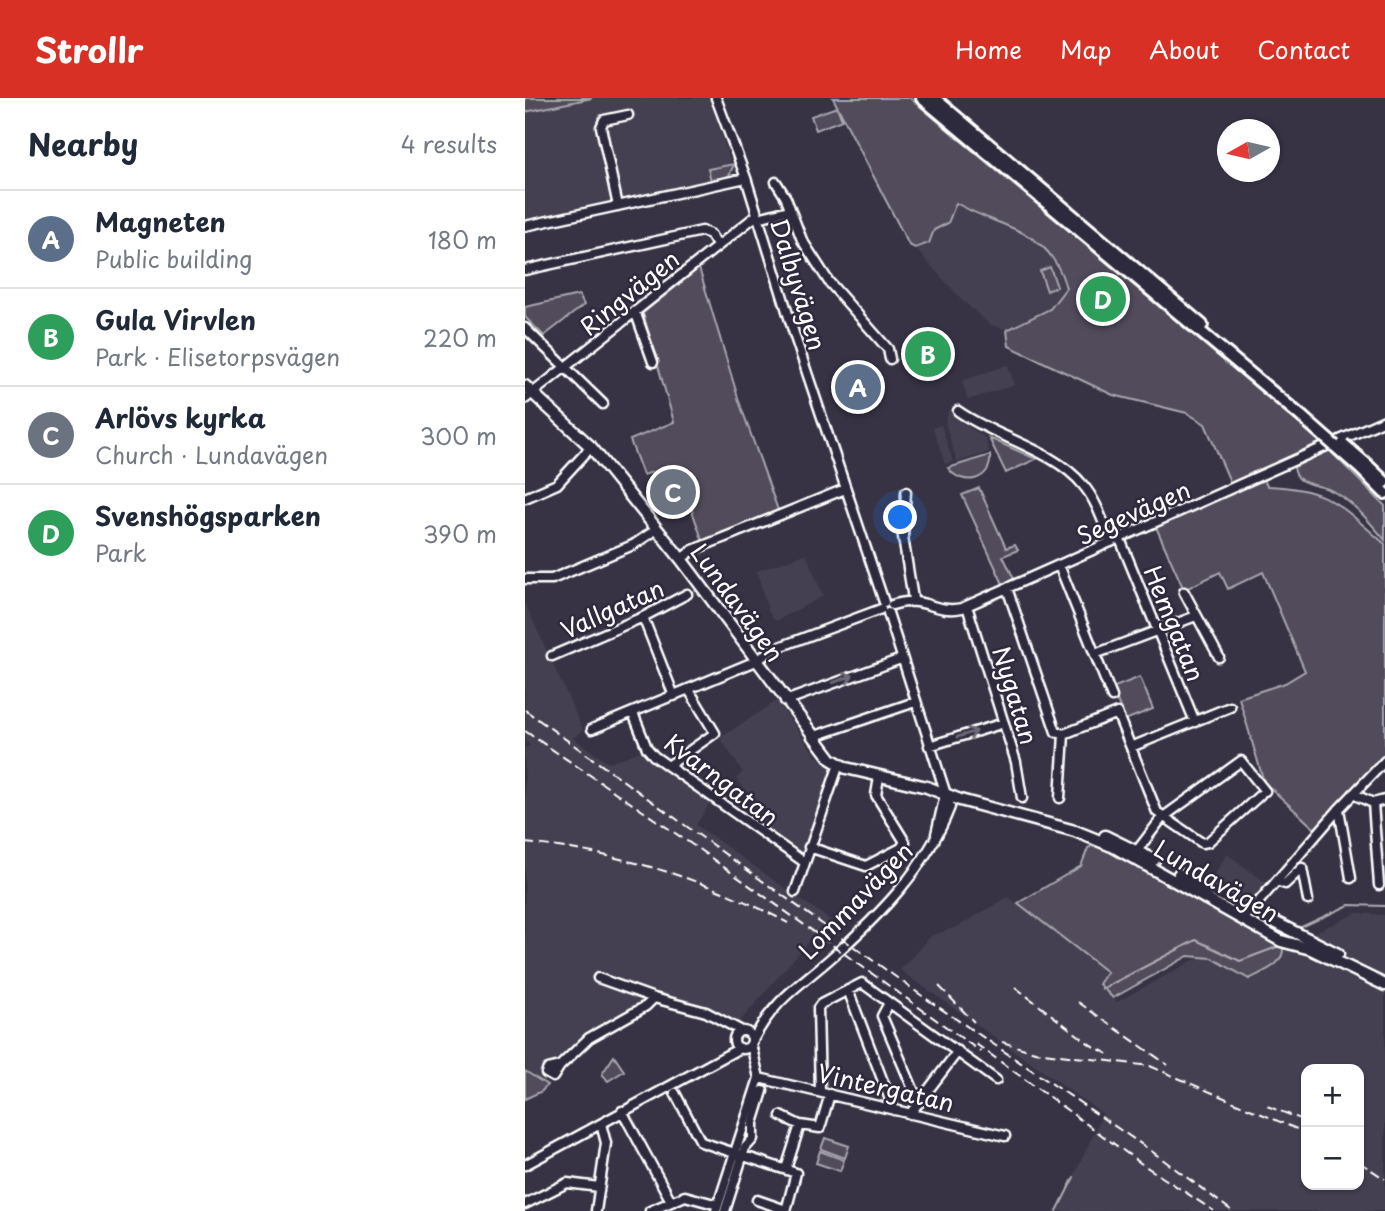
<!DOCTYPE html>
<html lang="en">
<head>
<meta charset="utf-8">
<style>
	body { margin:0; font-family:"Playpen Sans",sans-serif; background:#f6f6f7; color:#1f2937 }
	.controls { position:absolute; right:21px; bottom:21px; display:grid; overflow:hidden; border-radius:14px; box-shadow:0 2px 5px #0004 }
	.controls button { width:63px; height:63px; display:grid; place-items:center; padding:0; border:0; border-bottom:2px solid #e0e1e3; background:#fff; color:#1f2937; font:35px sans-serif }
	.compass { position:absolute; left:692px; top:21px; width:63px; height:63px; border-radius:50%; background:#fff; box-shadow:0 2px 5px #0004; rotate:262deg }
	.you { position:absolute; left:376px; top:420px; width:24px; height:24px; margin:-18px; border:5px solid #fff; border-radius:50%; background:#1a73e8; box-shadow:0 0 0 10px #1a73e833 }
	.badge { display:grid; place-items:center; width:46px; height:46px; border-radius:50%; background:#d93025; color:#fff; font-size:23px; font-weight:700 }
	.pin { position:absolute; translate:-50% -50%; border:4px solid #fff; box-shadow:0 2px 7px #0006 }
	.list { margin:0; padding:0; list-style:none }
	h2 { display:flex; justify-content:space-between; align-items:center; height:91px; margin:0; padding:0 28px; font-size:30px }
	h2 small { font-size:23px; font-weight:400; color:#747a83 }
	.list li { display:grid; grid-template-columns:46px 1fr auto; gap:21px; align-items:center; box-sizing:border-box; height:98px; padding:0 28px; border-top:2px solid #e0e1e3 }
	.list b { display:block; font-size:26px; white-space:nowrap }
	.list p { margin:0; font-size:23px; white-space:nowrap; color:#747a83 }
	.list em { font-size:23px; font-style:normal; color:#747a83 }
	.map { position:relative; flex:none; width:860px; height:1113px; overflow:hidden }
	header { display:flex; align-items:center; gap:42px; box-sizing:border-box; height:98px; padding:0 35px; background:#d93025; color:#fff }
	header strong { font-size:33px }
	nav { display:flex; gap:38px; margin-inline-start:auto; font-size:24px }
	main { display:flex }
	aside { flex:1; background:#fff }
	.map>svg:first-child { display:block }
	.built { fill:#444051; fill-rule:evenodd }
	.green { fill:#514c5c; stroke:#a8a6ae; stroke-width:2 }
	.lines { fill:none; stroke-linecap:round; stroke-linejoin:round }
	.stream { stroke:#adabb2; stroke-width:2 }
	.minor-casing { stroke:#fff; stroke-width:13 }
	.major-casing { stroke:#fff; stroke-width:15 }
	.highway-casing { stroke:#fff; stroke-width:16 }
	.minor { stroke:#2f2a3d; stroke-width:8 }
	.major { stroke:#2f2a3d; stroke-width:10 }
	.highway { stroke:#2f2a3d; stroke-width:10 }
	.rail { stroke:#fff; stroke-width:2; stroke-dasharray:10 5; stroke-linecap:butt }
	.highway-bridge-casing { stroke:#fff; stroke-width:16; stroke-linecap:butt }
	.highway-bridge { stroke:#2f2a3d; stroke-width:10 }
	.oneway { stroke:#6d6a77 }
	.labels { text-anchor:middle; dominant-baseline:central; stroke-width:5; stroke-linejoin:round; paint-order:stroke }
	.street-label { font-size:24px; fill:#fff; stroke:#2f2a3d }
</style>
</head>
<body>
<header>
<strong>Strollr</strong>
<nav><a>Home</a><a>Map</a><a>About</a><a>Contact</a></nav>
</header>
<main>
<aside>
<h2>Nearby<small>4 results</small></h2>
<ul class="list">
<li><span class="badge" style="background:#5c6f8a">A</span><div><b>Magneten</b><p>Public building</p></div><em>180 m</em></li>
<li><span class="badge" style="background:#2e9e5b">B</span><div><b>Gula Virvlen</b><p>Park · Elisetorpsvägen</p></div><em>220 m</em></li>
<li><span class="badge" style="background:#6b7280">C</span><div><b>Arlövs kyrka</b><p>Church · Lundavägen</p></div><em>300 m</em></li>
<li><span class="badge" style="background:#2e9e5b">D</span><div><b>Svenshögsparken</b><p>Park</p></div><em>390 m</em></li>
</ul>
</aside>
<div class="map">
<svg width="860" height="1113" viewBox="0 0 860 1113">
	<rect width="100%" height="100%" fill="#373345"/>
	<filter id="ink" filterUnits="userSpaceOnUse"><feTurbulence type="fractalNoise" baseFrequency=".0143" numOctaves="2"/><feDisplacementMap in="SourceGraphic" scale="14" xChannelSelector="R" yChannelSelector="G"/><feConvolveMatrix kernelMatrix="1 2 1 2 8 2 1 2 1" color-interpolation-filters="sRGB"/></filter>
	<g filter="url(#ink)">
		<path class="built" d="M67 0H184L208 72 202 79 0 122V15Z
			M430 105 504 136 534 165 541 190 525 211 482 232 464 226 437 202 390 150 403 145 409 132 423 125Z
			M483 267 489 287 443 302 437 283Z
			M424 312 432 321 460 340 464 354 432 364 420 325Z
			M416 327 428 364 420 366 408 330Z
			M281 456 298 498 251 523 243 513 232 473Z
			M0 505 58 632 48 640 83 665 116 653 186 703 171 727 312 827 293 845 286 841 211 928 129 900 78 931 35 968 23 971 16 982 0 972V649L6 648 0 643Z
			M252 603 290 657 311 675 283 754 277 752 276 756 221 718 230 703 211 681 218 674 195 640Z
			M702 756 741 785 725 808 683 787Z
			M483 799 584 873 576 886 592 904 682 855 737 866 789 835 832 815 860 817V1113H533L578 1016 375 872 406 838 434 828ZM781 971H834V1087H781Z"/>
		<path class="green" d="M0 0H67L0 14Z
			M308 0H385L796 344 706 386 680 326 662 315 588 297 484 248 482 232 525 211 541 190C525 129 477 132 431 105L423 125 409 132 404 145 390 150 384 147Z
			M312 9 317 22 291 32 286 18Z
			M209 66 204 78 186 82 183 71Z
			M525 169 532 189 522 193 515 173Z
			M174 170 214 303 254 415 178 444 151 367 118 377 105 342 149 324 118 215Z
			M54 197 59 207 19 238 0 219V209Z
			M464 340 511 361 481 375Z
			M804 352 860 408V442C844 423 826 401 803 391 789 385 771 388 769 369Z
			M465 357C468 383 437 390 423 370Z
			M738 380 742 388C805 390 815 408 860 446V659L791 732 739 684 714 600 760 585 780 573 738 474 703 491 695 474 659 492 631 429Z
			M454 390 481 450 490 447 493 452 478 458 489 481 478 486 437 397Z
			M615 579 628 611 600 622 587 590Z
			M573 745 670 800 678 807 683 806 758 848C760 867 739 873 724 881L687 860 663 858 588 900 574 886 582 874 493 805 556 768 563 750Z
			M89 958 99 973 83 983 77 976Z
			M0 973 22 987 17 993 0 1001Z
			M300 1040 324 1048 320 1060 296 1051Z
			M295 1053 319 1062 315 1073 291 1065Z"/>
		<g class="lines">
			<path class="stream" d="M772 831 824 807 860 808
				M577 891 671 842 715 863 752 849
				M532 1113 549 1079"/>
			<g class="minor-casing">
				<path id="minor" d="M191 0 221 80 271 242 359 504
					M251 84 261 100 277 142 304 184 363 251 365 261
					M93 108 76 29 79 22 103 17
					M233 120 264 112
					M0 128 221 80
					M0 172 177 133 185 136 192 147
					M110 213 128 264
					M0 230 78 306
					M0 301 232 117
					M433 313C469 339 530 352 558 387 572 403 578 425 586 444
					M381 394 378 439 388 501
					M0 400 32 386 66 349
					M595 441 670 624
					M156 461 168 452 320 391
					M534 467 587 599
					M0 481H27L108 447 132 431
					M482 490 531 634 539 636 535 700
					M659 494 694 559
					M367 507C399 496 408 516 437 510L860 322
					M442 508 491 664 497 700
					M118 519 149 598
					M570 556 671 518
					M27 558 118 519 162 496
					M260 603 376 561
					M108 615 122 650 129 658 279 764
					M67 631 231 563 249 551 356 511
					M539 636 592 615 632 714 677 745 683 744 735 697
					M287 639 390 604
					M404 648 479 625
					M606 649 705 609
					M143 668 190 635 164 592
					M828 696 848 705 854 787
					M848 705 860 702
					M814 711 826 780
					M411 736 420 697
					M284 749 341 768 376 750 380 744 351 697 354 679
					M608 758 637 720 716 663 740 693
					M777 770 783 802
					M752 783 760 786 777 770
					M270 794 314 666
					M723 816 814 711 860 663
					M73 880 129 900 181 914 217 933
					M323 892 369 1012
					M364 905 357 918 394 1005
					M209 942a9 9 0 1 1 18 0a9 9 0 1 1-18 0Z
					M227 944C249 901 273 889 307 859 355 817 402 769 425 709L363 515
					M35 968 28 979 21 975 23 971 35 968 64 940 121 908 129 900
					M234 980 480 1038
					M295 994 293 910 296 906 337 885 471 982
					M150 995 176 1044 271 1075 261 1113
					M97 1013 146 1103
					M385 1016 433 953
					M256 1018 275 1027 295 1030 305 996
					M0 1067 215 950
					M261 1071 275 1027
					M232 1102 261 1112
					M0 1106 42 1085 74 1089
					M71 1113 81 1045 76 1026
					M125 1113 160 1098 193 1107
					M191 1113 234 980 226 946
					M200 1113 220 1050 228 1041V1025L238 993"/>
			</g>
			<g class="major-casing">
				<path id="major" d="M0 288 66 349 156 461 306 661 321 670 402 689 435 702 550 733 587 748 756 843 786 851 860 887
					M580 738 629 762
					M654 776 813 856"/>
			</g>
			<g class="highway-casing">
				<path id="highway" d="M397 0 777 319
					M409 0 677 227
					M840 365 860 384
					M836 371 860 395"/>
			</g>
			<use href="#minor" class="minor"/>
			<use href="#major" class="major"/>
			<use href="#highway" class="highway"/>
			<path class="rail" d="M0 612 400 900 625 1052 707 1113
				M0 633 175 752 456 954
				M0 745C92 754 182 781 263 825
				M414 888 449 924
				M490 889 566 947 585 957
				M553 904 643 967
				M477 944 510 954 625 968 781 1035
				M451 946 614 1064 689 1113
				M742 1008 781 1023
				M834 1064 860 1081"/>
			<g class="highway-bridge-casing">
				<path id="highway-bridge" d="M777 319 836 371
					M818 346 840 365"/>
			</g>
			<use href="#highway-bridge" class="highway-bridge"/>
		</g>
		<defs><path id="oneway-shaft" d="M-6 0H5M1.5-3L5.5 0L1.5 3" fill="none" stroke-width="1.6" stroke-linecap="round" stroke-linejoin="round" transform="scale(1.75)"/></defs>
		<g class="oneway">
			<use href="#oneway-shaft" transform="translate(318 581) rotate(-20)"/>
			<use href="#oneway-shaft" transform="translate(442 636) rotate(-17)"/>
		</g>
	</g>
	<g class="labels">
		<g class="street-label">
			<text transform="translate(274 186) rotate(73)">Dalbyvägen</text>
			<text transform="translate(104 194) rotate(-39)">Ringvägen</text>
			<text transform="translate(608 414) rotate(-24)">Segevägen</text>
			<text transform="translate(213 504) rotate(54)">Lundavägen</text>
			<text transform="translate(87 510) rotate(-24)">Vallgatan</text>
			<text transform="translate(650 525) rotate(68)">Hemgatan</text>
			<text transform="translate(491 597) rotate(73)">Nygatan</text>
			<text transform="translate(197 681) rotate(37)">Kvarngatan</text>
			<text transform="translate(692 782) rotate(30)">Lundavägen</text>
			<text transform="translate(330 802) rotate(-46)">Lommavägen</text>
			<text transform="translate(361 989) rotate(13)">Vintergatan</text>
		</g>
	</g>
</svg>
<div class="controls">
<button>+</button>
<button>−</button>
</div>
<svg class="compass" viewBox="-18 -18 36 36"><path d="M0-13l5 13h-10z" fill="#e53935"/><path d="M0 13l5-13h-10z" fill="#747a83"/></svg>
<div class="you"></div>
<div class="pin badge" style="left:333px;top:289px;background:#5c6f8a">A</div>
<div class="pin badge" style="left:403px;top:256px;background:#2e9e5b">B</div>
<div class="pin badge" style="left:148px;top:394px;background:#6b7280">C</div>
<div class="pin badge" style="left:578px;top:201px;background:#2e9e5b">D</div>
</div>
</main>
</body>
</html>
